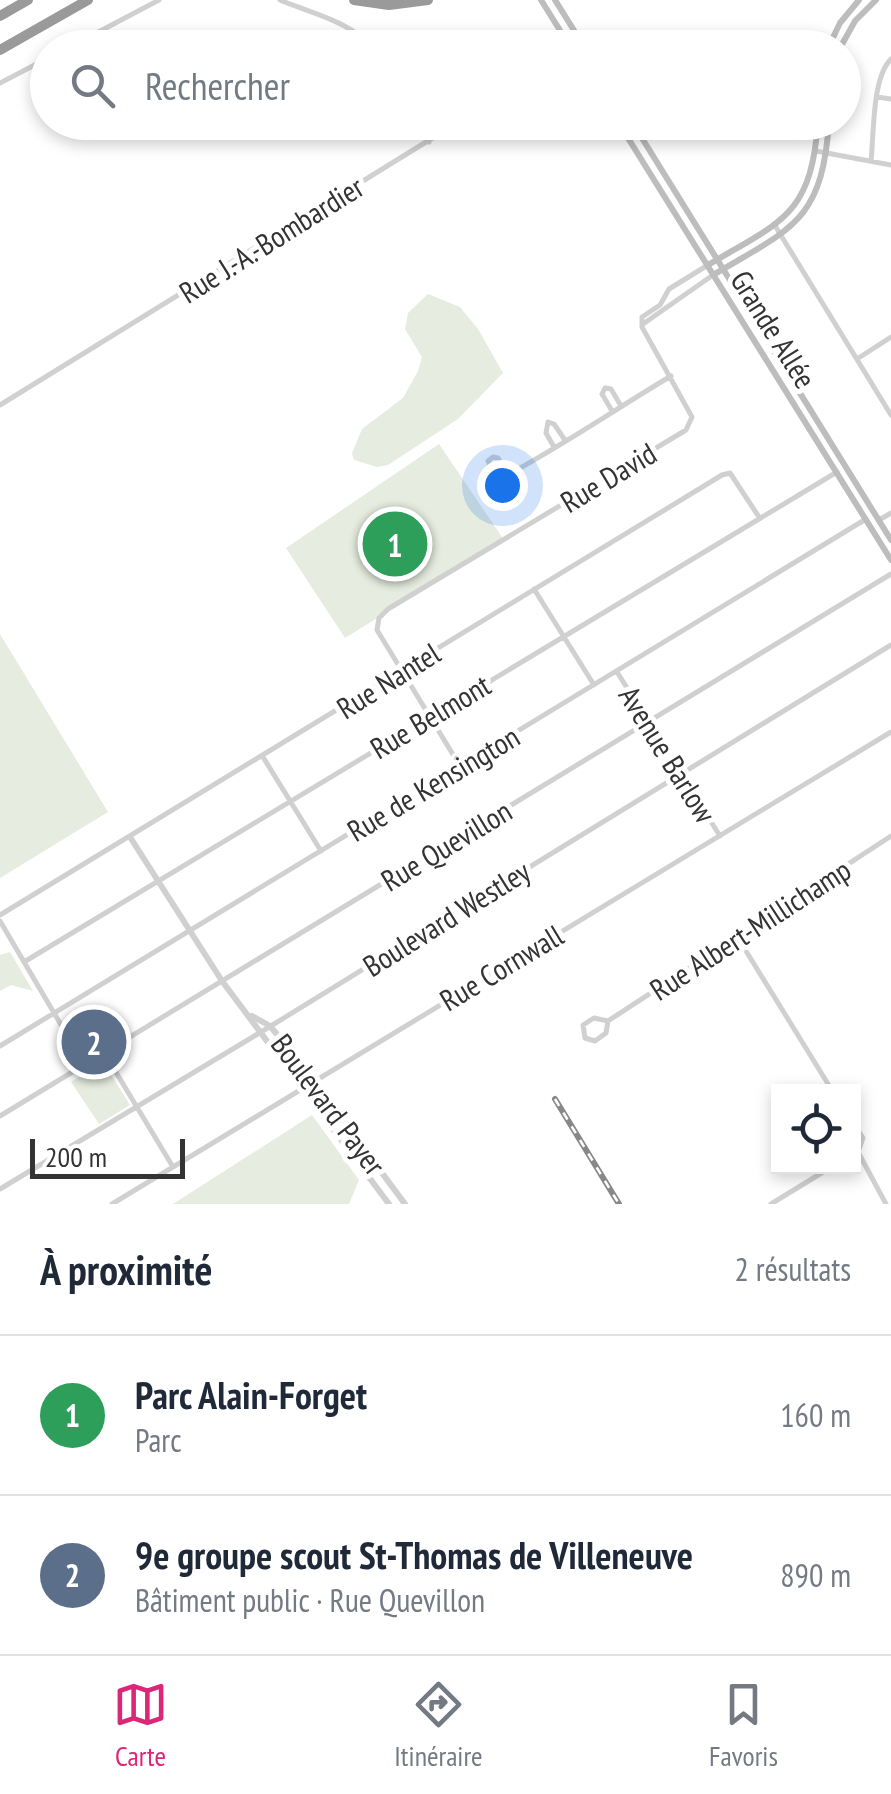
<!DOCTYPE html>
<html lang="fr">
<head>
<meta charset="utf-8">
<style>
	body { margin:0; font-family:"PT Sans Narrow",sans-serif; background:#f2f2f3; color:#1f2937 }
	.controls { position:absolute; right:30px; bottom:30px; display:grid; overflow:hidden; border-radius:0px; box-shadow:0 5px 15px #0003 }
	.controls button { width:90px; height:90px; display:grid; place-items:center; padding:0; border:0; border-bottom:2px solid #e0e1e3; background:#fff; color:#1f2937; font:50px sans-serif }
	.scale { position:absolute; left:30px; bottom:25px; width:155px; box-sizing:border-box; padding-left:10px; border:5px solid #333; border-top:0; font-size:28px; line-height:35px; white-space:nowrap; color:#333; -webkit-text-stroke:8px #fff; paint-order:stroke }
	.you { position:absolute; left:502px; top:485px; width:35px; height:35px; margin:-25px; border:8px solid #fff; border-radius:50%; background:#1a73e8; box-shadow:0 0 0 15px #1a73e833 }
	.badge { display:grid; place-items:center; width:65px; height:65px; border-radius:50%; background:#db2777; color:#fff; font-size:32px; font-weight:700 }
	.pin { position:absolute; translate:-50% -50%; border:5px solid #fff; box-shadow:0 2px 10px #0006 }
	.list { margin:0; padding:0; list-style:none }
	h2 { display:flex; justify-content:space-between; align-items:center; height:130px; margin:0; padding:0 40px; font-size:42px }
	h2 small { font-size:32px; font-weight:400; color:#747a83 }
	.list li { display:grid; grid-template-columns:65px 1fr auto; gap:30px; align-items:center; box-sizing:border-box; height:160px; padding:0 40px; border-top:2px solid #e0e1e3 }
	.list b { display:block; font-size:38px; white-space:nowrap }
	.list p { margin:0; font-size:32px; white-space:nowrap; color:#747a83 }
	.list em { font-size:32px; font-style:normal; color:#747a83 }
	.icon { flex:none; width:55px; height:55px; fill:none; stroke:currentColor; stroke-width:2; stroke-linecap:round; stroke-linejoin:round }
	.map { position:relative; flex:none; width:891px; height:1204px; overflow:hidden }
	.search { position:absolute; background:#fff; box-shadow:0 5px 15px #0003; left:30px; right:30px; top:30px; height:110px; display:flex; align-items:center; gap:25px; box-sizing:border-box; padding:0 35px; border-radius:55px; color:#747a83; font-size:38px }
	.sheet { height:450px; background:#fff }
	nav { display:flex; justify-content:space-around; align-items:center; box-sizing:border-box; height:140px; border-top:2px solid #e0e1e3; background:#fff; font-size:28px; color:#747a83 }
	nav a { display:grid; justify-items:center; gap:5px }
	nav .on { color:#db2777 }
	.map>svg:first-child { display:block }
	.green { fill:#e6ecdf }
	.lines { fill:none; stroke-linecap:round; stroke-linejoin:round }
	.minor { stroke:#d0d0d0; stroke-width:5 }
	.tertiary { stroke:#d0d0d0; stroke-width:6 }
	.secondary { stroke:#bdbdbd; stroke-width:6 }
	.motorway { stroke:#9a9a9a; stroke-width:10 }
	.rail-casing { stroke:#888; stroke-width:6 }
	.rail { stroke:#fff; stroke-width:2.5; stroke-dasharray:8; stroke-linecap:butt }
	.labels { text-anchor:middle; dominant-baseline:central; stroke-width:10; stroke-linejoin:round; paint-order:stroke }
	.street-label { font-size:30px; fill:#333; stroke:#fff }
</style>
</head>
<body>
<div class="map">
<svg width="891" height="1204" viewBox="0 0 891 1204">
	<rect width="100%" height="100%" fill="#fff"/>
	<path class="green" d="M428 294 460 307 478 329 503 373 458 419 388 465 377 467 354 460 352 453 362 429 403 398 418 371 422 357 405 329 408 313Z
		M439 444 504 540 345 638 286 548Z
		M0 634 108 812 0 878Z
		M10 952 33 991 11 985 0 991V955Z
		M103 1062 130 1105 99 1124 71 1082Z
		M312 1115 359 1180 349 1204H173Z"/>
	<g class="lines">
		<path class="minor" d="M280 0C307 12 354 22 371 48
			M68 48 159 0
			M0 83 48 58
			M877 97 891 99
			M417 122 429 142
			M816 151 891 165
			M871 161C874 134 872 77 891 59
			M774 224 891 415
			M643 324 713 275
			M642 327V317L660 305 669 289 708 265
			M857 359 891 337
			M0 405 439 134C480 116 516 138 555 122
			M612 411 602 394 605 388 611 389 621 406
			M554 447 546 433 548 422 554 424 565 440
			M508 475 498 458 493 457 488 461 496 477 500 479C559 448 614 410 671 376
			M879 520 891 513
			M534 589 594 685
			M617 672 720 836
			M263 757 321 851
			M460 766 377 630 379 618 388 609 686 430 692 417 642 327
			M0 915 722 475 730 473 759 517
			M0 921 84 1064
			M738 938 833 1092
			M24 962 837 472
			M608 1021 606 1033 595 1041 585 1038 583 1025 594 1018 608 1021 891 836
			M0 1046 866 519
			M105 1054 173 1167
			M0 1116 891 574
			M854 1124 863 1138 858 1152 886 1204
			M0 1189 261 1032 891 645
			M112 1204 891 732
			M771 1204 833 1166"/>
		<path class="tertiary" d="M130 837 222 981 389 1204
			M252 1016 270 1026 300 1062 405 1204"/>
		<path class="secondary" d="M541 0 571 48
			M555 0 585 48
			M828 48 840 23 859 0
			M840 48 855 21 876 0
			M618 122 891 560
			M632 122 891 540
			M708 265C782 221 811 216 818 122
			M713 275C792 228 822 222 829 122"/>
		<path class="motorway" d="M354 0 389 5 428 0
			M0 16 28 0
			M0 50 88 0"/>
		<g class="rail-casing">
			<path id="rail" d="M555 1099 619 1204"/>
		</g>
		<use href="#rail" class="rail"/>
	</g>
	<g class="labels">
		<g class="street-label">
			<text transform="translate(271 239) rotate(-32)">Rue J.-A.-Bombardier</text>
			<text transform="translate(774 329) rotate(58)">Grande Allée</text>
			<text transform="translate(608 477) rotate(-31)">Rue David</text>
			<text transform="translate(388 680) rotate(-32)">Rue Nantel</text>
			<text transform="translate(430 716) rotate(-31)">Rue Belmont</text>
			<text transform="translate(668 754) rotate(58)">Avenue Barlow</text>
			<text transform="translate(433 783) rotate(-31)">Rue de Kensington</text>
			<text transform="translate(446 845) rotate(-31)">Rue Quevillon</text>
			<text transform="translate(446 918) rotate(-32)">Boulevard Westley</text>
			<text transform="translate(750 929) rotate(-33)">Rue Albert-Millichamp</text>
			<text transform="translate(501 967) rotate(-31)">Rue Cornwall</text>
			<text transform="translate(329 1104) rotate(53)">Boulevard Payer</text>
		</g>
	</g>
</svg>
<div class="controls">
<button><svg class="icon" aria-label="locate" viewBox="0 0 24 24"><circle cx="12" cy="12" r="6"/><path d="M12 2v4M12 18v4M2 12h4M18 12h4"/></svg></button>
</div>
<div class="scale">200 m</div>
<div class="you"></div>
<div class="pin badge" style="left:395px;top:544px;background:#2e9e5b">1</div>
<div class="pin badge" style="left:94px;top:1042px;background:#5c6f8a">2</div>
<div class="search"><svg class="icon" aria-label="search" viewBox="0 0 24 24"><circle cx="10" cy="10" r="6"/><path d="M15 15l6 6"/></svg>Rechercher</div>
</div>
<section class="sheet">
<h2>À proximité<small>2 résultats</small></h2>
<ul class="list">
<li><span class="badge" style="background:#2e9e5b">1</span><div><b>Parc Alain-Forget</b><p>Parc</p></div><em>160 m</em></li>
<li><span class="badge" style="background:#5c6f8a">2</span><div><b>9e groupe scout St-Thomas de Villeneuve</b><p>Bâtiment public · Rue Quevillon</p></div><em>890 m</em></li>
</ul>
</section>
<nav>
<a class="on"><svg class="icon" aria-label="map" viewBox="0 0 24 24"><path d="M3 6l6-2 6 2 6-2v14l-6 2-6-2-6 2zM9 4v14M15 6v14"/></svg>Carte</a>
<a><svg class="icon" aria-label="directions" viewBox="0 0 24 24"><path d="M12 3l9 9-9 9-9-9zM9 14v-3h6M13 9l2 2-2 2"/></svg>Itinéraire</a>
<a><svg class="icon" aria-label="saved" viewBox="0 0 24 24"><path d="M7 4h10v16l-5-4-5 4z"/></svg>Favoris</a>
</nav>
</body>
</html>
